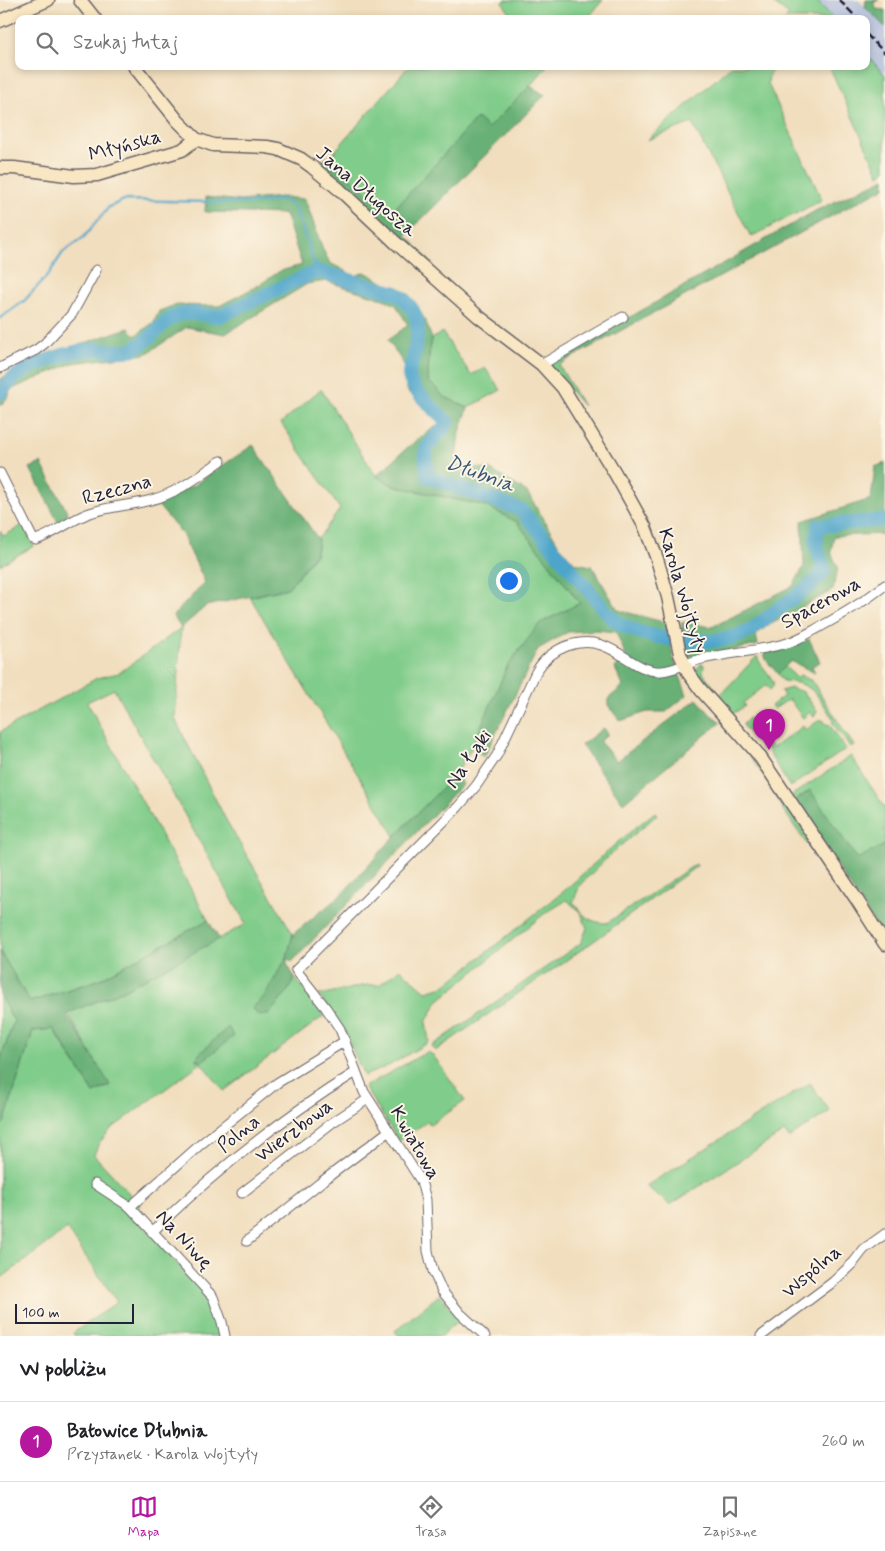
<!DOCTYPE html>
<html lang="pl">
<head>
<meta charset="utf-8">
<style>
	body { margin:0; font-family:Mynerve,sans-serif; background:#f6f6f6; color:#202124 }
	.scale { position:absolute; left:15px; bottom:12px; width:119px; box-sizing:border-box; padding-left:5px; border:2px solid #22223b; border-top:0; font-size:14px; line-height:18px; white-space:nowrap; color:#22223b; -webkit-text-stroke:4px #fcf5e5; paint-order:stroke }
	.you { position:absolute; left:508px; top:580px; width:18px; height:18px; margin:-12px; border:4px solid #fff; border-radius:50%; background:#1a73e8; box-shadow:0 0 0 8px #1a73e833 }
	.badge { display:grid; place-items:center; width:32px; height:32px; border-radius:50%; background:#b5179e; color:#fff; font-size:16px; font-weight:700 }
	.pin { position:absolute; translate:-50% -41px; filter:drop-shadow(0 1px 2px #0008) }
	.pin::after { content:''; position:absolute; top:26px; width:18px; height:15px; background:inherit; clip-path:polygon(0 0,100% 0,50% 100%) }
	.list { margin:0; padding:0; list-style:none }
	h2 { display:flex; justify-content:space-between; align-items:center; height:65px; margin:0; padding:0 20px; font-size:21px }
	h2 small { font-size:16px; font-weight:400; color:#757577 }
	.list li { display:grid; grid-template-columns:32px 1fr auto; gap:15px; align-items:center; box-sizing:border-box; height:80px; padding:0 20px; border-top:1px solid #e0e0e0 }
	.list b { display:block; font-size:19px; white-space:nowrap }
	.list p { margin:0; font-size:16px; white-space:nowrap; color:#757577 }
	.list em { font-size:16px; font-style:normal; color:#757577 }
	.icon { flex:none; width:28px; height:28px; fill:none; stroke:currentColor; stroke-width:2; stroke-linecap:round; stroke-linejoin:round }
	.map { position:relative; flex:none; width:885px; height:1336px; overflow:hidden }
	.search { position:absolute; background:#fff; box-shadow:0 2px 8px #0003; left:15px; right:15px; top:15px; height:55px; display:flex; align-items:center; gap:12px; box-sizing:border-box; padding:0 18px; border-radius:10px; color:#757577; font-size:19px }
	.sheet { height:145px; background:#fff }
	nav { display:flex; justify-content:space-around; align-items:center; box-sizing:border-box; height:70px; border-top:1px solid #e0e0e0; background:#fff; font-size:14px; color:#757577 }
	nav a { display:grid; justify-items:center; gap:2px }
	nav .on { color:#b5179e }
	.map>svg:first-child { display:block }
	.industrial { fill:#bac4de }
	.green { fill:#80cc8a; stroke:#517762 }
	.forest { fill:#68b076; stroke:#456958 }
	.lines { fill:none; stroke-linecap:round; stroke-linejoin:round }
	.stream { stroke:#4ea5cb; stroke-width:2.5 }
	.river { stroke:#4ea5cb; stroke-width:14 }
	.street-casing { stroke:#6a6469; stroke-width:11 }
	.secondary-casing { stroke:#6a6469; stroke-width:15 }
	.street { stroke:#fff; stroke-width:9 }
	.secondary { stroke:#f9e7c3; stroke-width:12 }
	.rail { stroke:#22223b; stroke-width:2.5; stroke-dasharray:8 4; stroke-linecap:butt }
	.labels { text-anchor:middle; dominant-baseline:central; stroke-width:4; stroke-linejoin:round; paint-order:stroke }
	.street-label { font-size:20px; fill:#22223b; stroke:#fcf5e5 }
	.water-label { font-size:21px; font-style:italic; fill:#345675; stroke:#fcf5e5 }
</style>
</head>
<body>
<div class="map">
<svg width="885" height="1336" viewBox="0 0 885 1336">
	<rect width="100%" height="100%" fill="#fcf5e5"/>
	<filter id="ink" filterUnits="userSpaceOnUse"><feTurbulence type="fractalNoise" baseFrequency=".02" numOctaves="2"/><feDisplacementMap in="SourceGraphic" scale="10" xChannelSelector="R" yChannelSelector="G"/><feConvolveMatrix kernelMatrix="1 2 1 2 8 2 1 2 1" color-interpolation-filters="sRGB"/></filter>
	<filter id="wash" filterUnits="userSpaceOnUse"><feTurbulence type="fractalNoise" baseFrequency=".0096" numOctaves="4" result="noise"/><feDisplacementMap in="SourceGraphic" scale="20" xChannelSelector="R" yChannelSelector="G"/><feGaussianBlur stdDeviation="1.12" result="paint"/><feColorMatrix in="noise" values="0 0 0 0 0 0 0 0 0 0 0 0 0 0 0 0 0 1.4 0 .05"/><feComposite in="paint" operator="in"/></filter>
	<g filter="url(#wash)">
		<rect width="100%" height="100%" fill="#f1debe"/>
		<path class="industrial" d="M816 0H858L885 27V75L866 54V19H834Z"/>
		<path class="green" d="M505 0H603L587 19H503L510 14 503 3Z
			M769 0H816L834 19H785L789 15Z
			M866 54 885 75V171L879 175 829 66H866Z
			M409 66H547L530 86 488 128 477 119 389 215 329 158Z
			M731 66H776L769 75 768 84 822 200 751 237 692 123 647 140Z
			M442 332 471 375 485 368 501 390 468 408 445 397 428 381 429 355 432 339Z
			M564 355 567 360 559 365 583 406 550 367 556 359Z
			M321 389 376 476 394 486 486 506 517 522 580 603 540 624 508 665 472 747 456 774 395 836 250 597 288 588 316 554 318 539 340 509 281 423Z
			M23 525 34 546 0 565V531L4 536Z
			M181 628 175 719 226 820 293 934 287 957 264 997 287 992 295 978 325 1015 224 1091 201 1063 111 1129 99 1143 94 1155 140 1205 133 1214 203 1292 218 1319 220 1336H75L73 1333 117 1302 67 1229 0 1279V1127L4 1123 33 1031 53 1029 94 1093 109 1086 68 1013 122 991 246 924 114 689 87 702 208 920 98 980 29 1002 0 951V732L97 678 119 673Z
			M757 656C760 667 771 673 774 685L770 690 766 685 743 703 745 706 734 713C726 710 702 685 698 678 696 675 697 672 697 669L701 664 704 665 703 673 720 695Z
			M785 667 797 678 800 675 812 681 854 746H849L832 722 834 720C817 696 815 683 783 681L778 674Z
			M791 688 803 692 817 711 814 717 810 712 803 718 789 699 774 709 771 706 784 696 781 691Z
			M749 718 772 748 803 726 806 730 819 720H823L827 725 829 724 846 749 790 787 769 753 770 751 745 729 743 724Z
			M741 744 765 773 844 892 841 894 782 808 769 783Z
			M851 756 885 808V845L857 859 810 790 795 801 792 795Z
			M655 812 657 815 612 853 580 885 573 902C583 915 589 923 607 923L696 864 697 866 594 941 435 1051 432 1046 581 943 587 928 581 913 567 900 544 914 438 1001 426 1022 429 1042 390 1065 364 1076 344 1029 319 995 367 985H379L400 969 426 991 444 986 564 891 619 841Z
			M0 996 14 1021 0 1061Z
			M427 1052 433 1055 465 1101 430 1125 428 1121 399 1141 364 1087Z
			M810 1083 830 1111 789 1138 784 1132 670 1205 646 1186Z
			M439 1295 461 1320 450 1327 442 1336H399L395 1331Z"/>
		<path class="forest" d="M866 0H879L874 2 876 9 885 10V27L865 7Z
			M530 86 545 95 406 235 434 266 401 240 324 169 321 164 327 156 389 215 477 118 488 128Z
			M885 178V187L567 360 564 355 815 211Z
			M206 197 240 201 281 197 305 199 323 250 330 263 355 276 365 272 388 285 408 293 417 305 426 322 432 339 429 355 428 381 445 397 468 408 459 435 455 466 489 469 527 492 559 545 575 563 592 566 618 610 667 623 673 657 687 695 666 712H647L620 721 608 705V699L623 686 615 668 626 656 616 632 597 630 568 632 538 649 484 757 472 747 508 665 540 623 580 603 517 522 486 506 394 486 376 476 408 447 440 423 408 392 404 380 407 369 388 340 408 325 396 305 386 300 326 281 307 284 225 334 187 327 146 354 73 363 10 390 9 396 0 406V380C24 359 56 353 85 343 100 338 114 332 129 328L135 336 154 322 159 311 175 305 219 306 259 285 280 271 302 265 285 214 205 212Z
			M253 445 318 539 316 553 288 588 206 606 181 628 173 616 205 582 182 534 156 503 194 485Z
			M41 463 71 519 60 526 30 468Z
			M885 463V534L834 536 831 552 838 568 833 590 766 627 756 635 758 645 698 657 687 656 681 622 712 627 793 586 804 566 802 521 871 499 875 467Z
			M809 639 820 662 812 666 815 673 791 661 778 674 766 660 764 652 794 646Z
			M697 699 711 715 721 722 623 803 581 745 604 728 608 734 600 742 617 761Z
			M456 774 463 784 292 962 287 958V964L295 978 287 992 268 1015H258L252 1008 264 997 287 957 293 934 341 895 395 836Z
			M810 790 857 859 885 845V940L795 801Z
			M208 920 219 939 122 991 68 1013 67 1015 110 1085 94 1093 54 1029 33 1031 4 1123 0 1127V1061L14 1021 0 996V951L30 1002 98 980Z
			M228 1027 234 1036 201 1062 196 1059 200 1053Z"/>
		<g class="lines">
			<path class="stream" d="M0 318 24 301 49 274 63 252 83 238 109 207 124 200 253 203 283 199 295 207 317 271"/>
			<path class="river" d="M0 393C5 387 10 381 16 376 33 363 73 350 95 349 108 349 120 354 133 349 152 341 162 318 182 314 195 311 207 317 220 316L317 271 396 293C424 313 419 329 413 359 412 363 409 369 409 374 409 389 437 412 448 422L426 449V463L428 477 521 510 610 616C615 620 620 625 626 627 660 642 718 648 751 630L817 580 824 570 816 544 818 526 885 520"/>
		</g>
	</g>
	<g filter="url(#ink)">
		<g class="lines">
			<g class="street-casing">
				<path id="street" d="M541 365 623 317
					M0 368 36 350 44 344 72 314 96 270
					M0 473 33 539 36 540C54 534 69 521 87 514 108 506 130 506 151 500 178 493 199 476 221 461
					M95 1184 130 1207 213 1297 222 1322 225 1336
					M242 1193 333 1122 368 1099
					M130 1207 201 1144 277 1083 345 1041
					M152 1232C214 1172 283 1117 356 1072
					M247 1241 320 1183 389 1131
					M485 1336 460 1313 442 1291 433 1271 428 1251 426 1200 421 1181 364 1092 340 1029 326 1008 296 970 458 807 476 786 497 755 536 672C543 660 553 651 567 646 612 630 630 674 662 671 675 670 689 662 702 659 729 653 757 651 784 644 796 641 807 634 818 628 842 615 864 602 885 585
					M761 1336 833 1282 854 1262 864 1249 885 1234"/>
			</g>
			<g class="secondary-casing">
				<path id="secondary" d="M80 0 95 19
					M0 21 48 0
					M134 66 178 121 196 139 213 145 267 147 278 149 301 159 312 167 340 190 396 243 478 316 541 364 563 388 615 473 645 527 657 559 668 597 680 654 689 674 701 690 758 754 857 900 885 944
					M0 168H14L74 176 97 175 182 150 196 139"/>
			</g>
			<use href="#street" class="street"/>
			<use href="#secondary" class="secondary"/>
			<path class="rail" d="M839 0 858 19
				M866 34 885 53"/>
		</g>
	</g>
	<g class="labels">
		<g class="street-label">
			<text transform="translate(125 146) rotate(-15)">Młyńska</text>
			<text transform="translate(366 192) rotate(41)">Jana Długosza</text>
			<text transform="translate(117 490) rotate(-15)">Rzeczna</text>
			<text transform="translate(682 591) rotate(74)">Karola Wojtyły</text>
			<text transform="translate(821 603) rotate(-29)">Spacerowa</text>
			<text transform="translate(469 759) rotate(-56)">Na Łąki</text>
			<text transform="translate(294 1131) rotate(-37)">Wierzbowa</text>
			<text transform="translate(239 1134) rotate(-39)">Polna</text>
			<text transform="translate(415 1143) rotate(60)">Kwiatowa</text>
			<text transform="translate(184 1240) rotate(47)">Na Niwę</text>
			<text transform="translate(812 1272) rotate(-40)">Wspólna</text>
		</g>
		<g class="water-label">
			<text transform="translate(480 474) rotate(20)">Dłubnia</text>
		</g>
	</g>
</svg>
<div class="scale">100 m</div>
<div class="you"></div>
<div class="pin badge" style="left:769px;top:750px">1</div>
<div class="search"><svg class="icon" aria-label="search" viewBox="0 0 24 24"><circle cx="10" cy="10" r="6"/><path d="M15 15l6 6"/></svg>Szukaj tutaj</div>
</div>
<section class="sheet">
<h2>W pobliżu<small></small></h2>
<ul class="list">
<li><span class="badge">1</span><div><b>Batowice Dłubnia</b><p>Przystanek · Karola Wojtyły</p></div><em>260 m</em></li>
</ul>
</section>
<nav>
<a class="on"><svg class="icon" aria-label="map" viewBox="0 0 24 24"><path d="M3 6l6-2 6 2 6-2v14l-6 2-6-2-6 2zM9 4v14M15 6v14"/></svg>Mapa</a>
<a><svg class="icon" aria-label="directions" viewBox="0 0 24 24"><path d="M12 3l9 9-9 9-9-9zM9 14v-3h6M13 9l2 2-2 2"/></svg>Trasa</a>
<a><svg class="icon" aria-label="saved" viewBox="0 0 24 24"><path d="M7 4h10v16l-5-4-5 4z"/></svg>Zapisane</a>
</nav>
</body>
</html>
